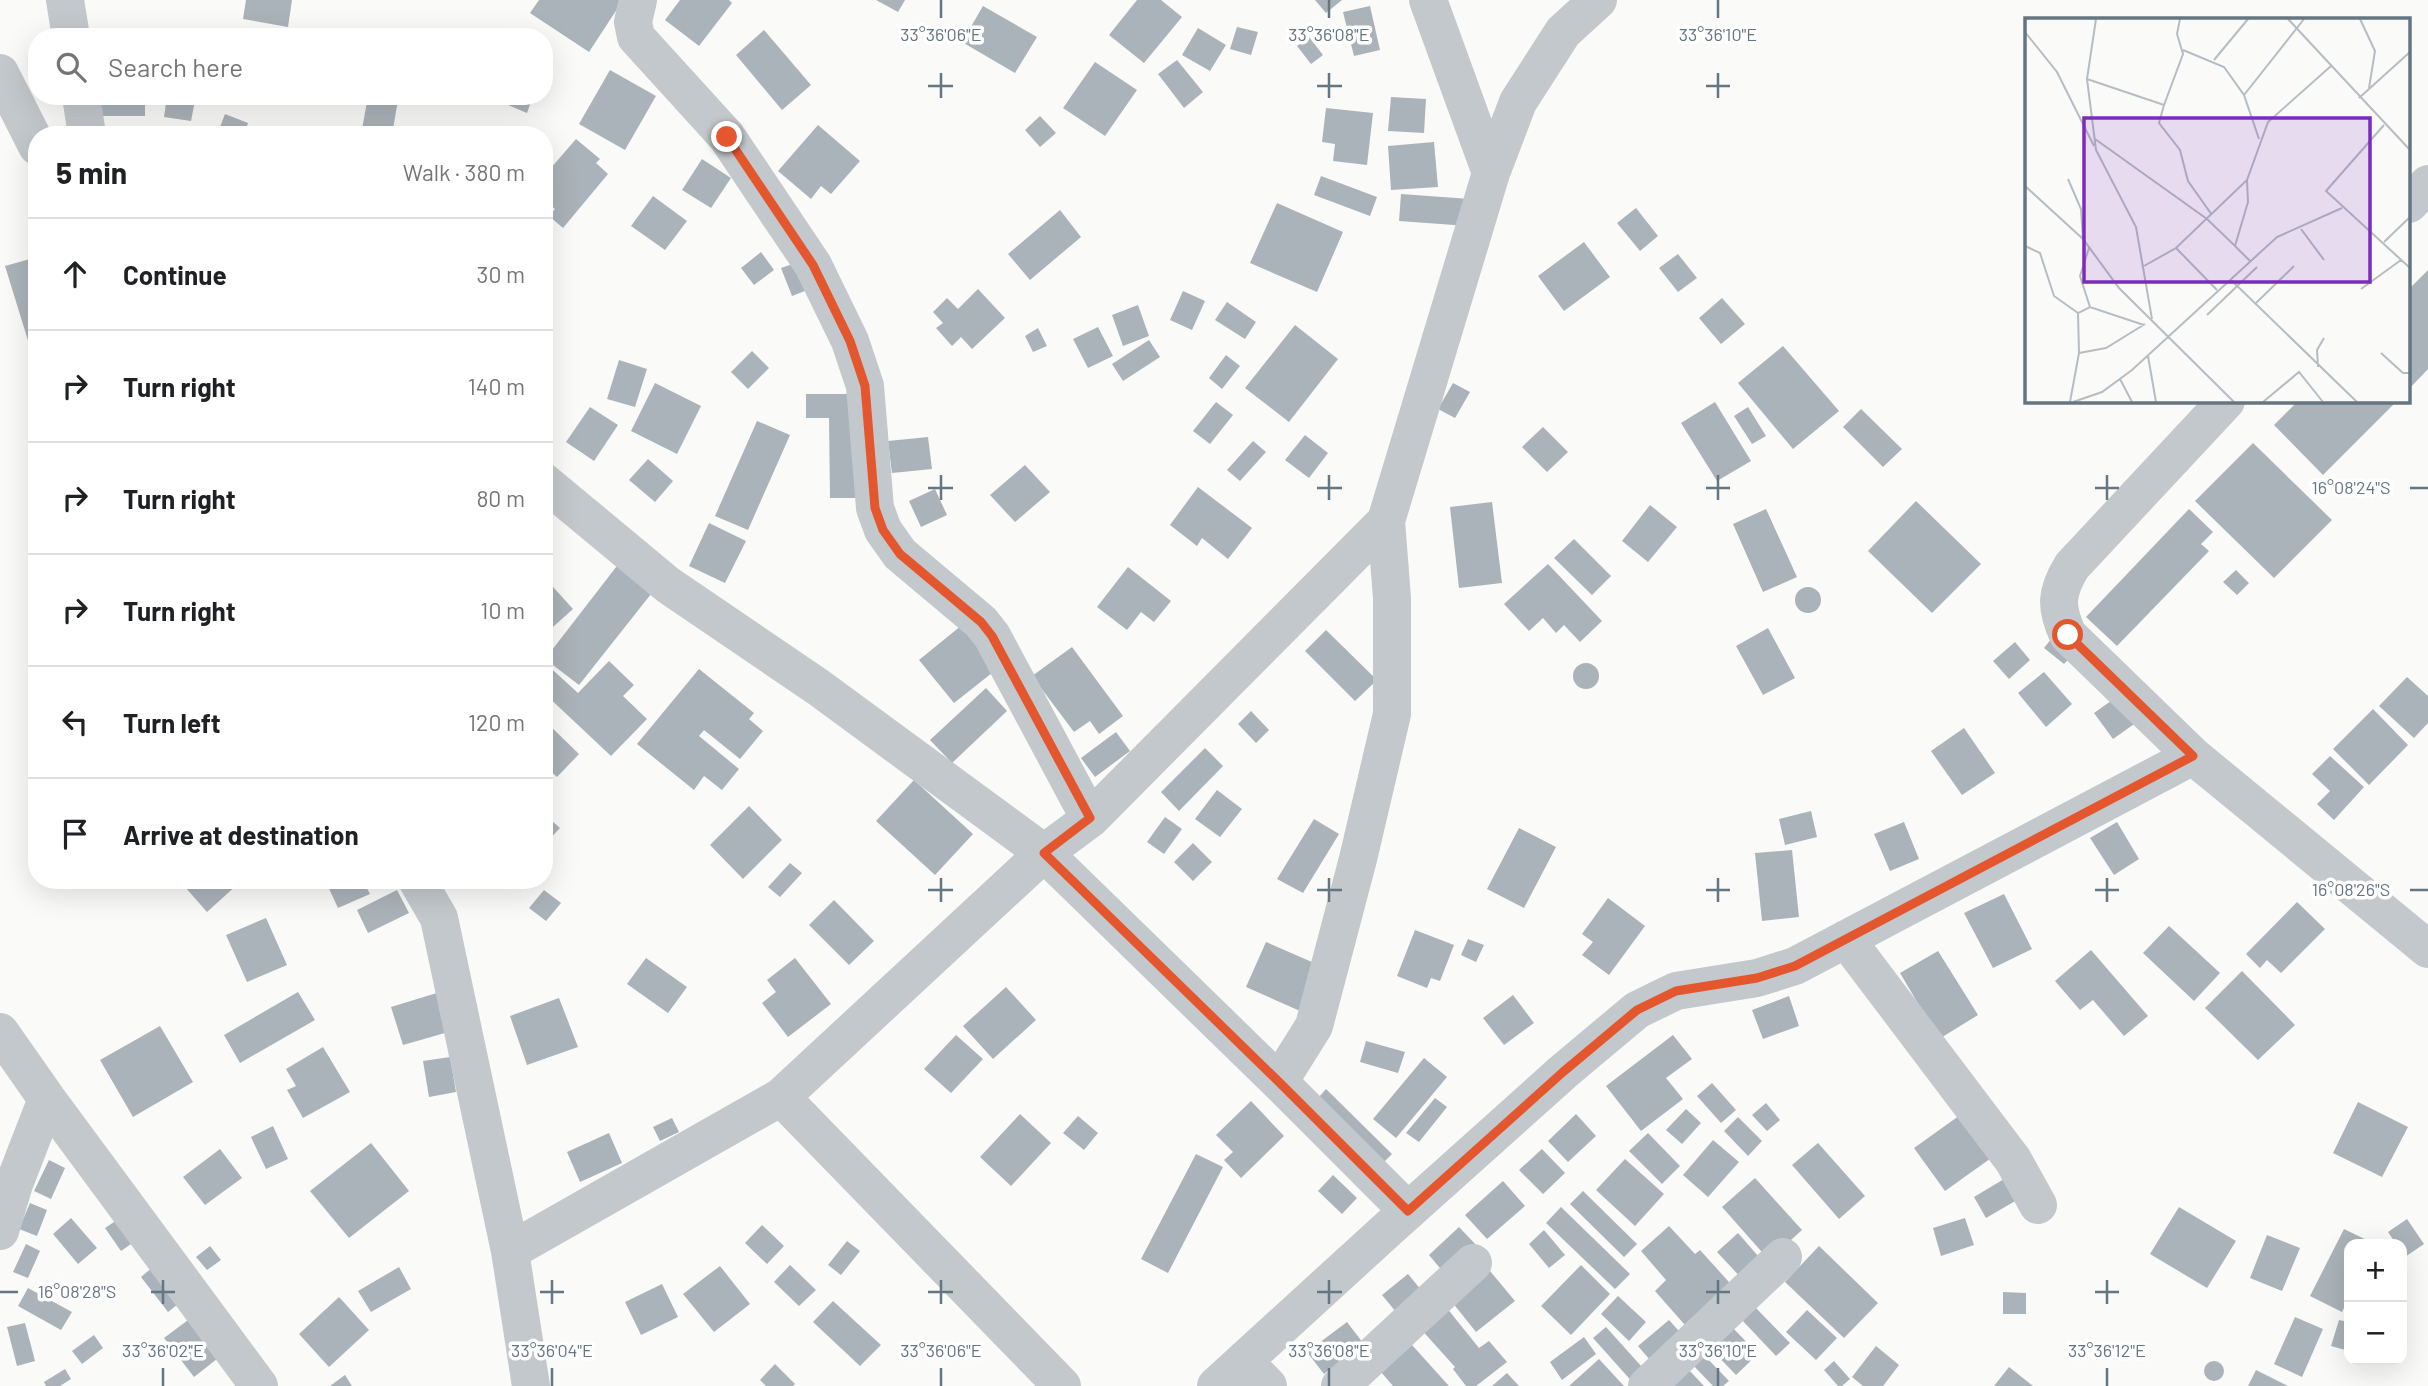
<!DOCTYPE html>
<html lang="en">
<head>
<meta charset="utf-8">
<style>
	body { margin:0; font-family:Barlow,sans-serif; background:#f2f2f2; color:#202124 }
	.controls { position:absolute; right:21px; bottom:21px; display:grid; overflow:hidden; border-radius:14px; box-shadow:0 7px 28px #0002 }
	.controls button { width:63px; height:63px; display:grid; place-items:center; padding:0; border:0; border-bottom:2px solid #e0e0e0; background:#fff; color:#202124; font:35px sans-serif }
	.stop { position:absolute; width:21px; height:21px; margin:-16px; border:5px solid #e4572e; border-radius:50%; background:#fff }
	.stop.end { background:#e4572e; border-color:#fff; box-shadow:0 2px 7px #0008 }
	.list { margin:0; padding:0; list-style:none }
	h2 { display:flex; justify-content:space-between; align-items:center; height:91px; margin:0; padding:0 28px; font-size:30px }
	h2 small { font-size:23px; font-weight:400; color:#757577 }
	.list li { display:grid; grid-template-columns:46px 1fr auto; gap:21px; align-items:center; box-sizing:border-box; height:112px; padding:0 28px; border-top:2px solid #e0e0e0 }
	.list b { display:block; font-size:26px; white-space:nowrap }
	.list em { font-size:23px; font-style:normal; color:#757577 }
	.icon { flex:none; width:38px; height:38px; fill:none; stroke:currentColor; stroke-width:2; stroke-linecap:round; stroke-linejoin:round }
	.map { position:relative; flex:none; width:2428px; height:1386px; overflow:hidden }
	.search { position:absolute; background:#fff; box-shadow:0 7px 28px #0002; left:28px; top:28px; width:525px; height:77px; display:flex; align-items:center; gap:18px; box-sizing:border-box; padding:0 24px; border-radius:28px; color:#757577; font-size:26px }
	.panel { position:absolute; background:#fff; box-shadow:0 7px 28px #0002; left:28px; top:126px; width:525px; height:763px; border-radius:28px }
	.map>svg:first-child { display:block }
	.building { fill:#aab3b9 }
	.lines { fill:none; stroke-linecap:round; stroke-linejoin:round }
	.minor { stroke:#c3c8cc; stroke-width:38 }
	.route { stroke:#e4572e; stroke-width:9 }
	.ticks { fill:none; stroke:#657683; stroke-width:2.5 }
	.inset-road { fill:none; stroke:#b5bdc2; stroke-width:2 }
	.view { fill:#7b2cbf; fill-opacity:0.15; stroke:#7b2cbf; stroke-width:3.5 }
	.inset-edge { fill:none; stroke:#657683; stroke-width:3.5 }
	.ticks-label { font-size:18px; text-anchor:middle; fill:#657683; stroke:#fff; stroke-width:7; stroke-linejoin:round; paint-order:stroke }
</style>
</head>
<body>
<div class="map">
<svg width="2428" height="1386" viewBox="0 0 2428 1386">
	<rect width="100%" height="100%" fill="#fafaf8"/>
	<path class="building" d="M246 0H292L288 27 243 19Z
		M539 0H623L589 52 530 13Z
		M680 0H729L732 3 699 46 665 20Z
		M876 0H905L898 12Z
		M1137 0H1161L1182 17 1144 63 1109 35Z
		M1315 0H1342L1326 13Z
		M983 6 1037 37 1015 73 962 42Z
		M1370 6 1380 50 1354 56 1343 12Z
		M1237 27 1258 32 1251 55 1230 49Z
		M1198 28 1226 45 1210 71 1182 55Z
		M764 30 811 85 782 110 736 55Z
		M1309 37 1323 55 1311 64 1297 46Z
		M1177 60 1203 92 1184 108 1158 74Z
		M1095 62 1137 90 1105 136 1063 108Z
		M610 70 656 96 625 150 579 124Z
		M101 96H145V116H101Z
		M167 96H196L191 121 164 117Z
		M368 96 398 100 392 135H361Z
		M487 96H533L527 113Z
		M1391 97 1426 99 1424 133 1388 131Z
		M1326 108 1373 113 1367 165 1333 161 1335 144 1322 142Z
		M225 114 248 123 244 135H217Z
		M1040 116 1056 133 1040 147 1025 130Z
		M818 125 860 161 831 194 821 186 811 199 778 171Z
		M576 139 600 159 596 163 608 174 563 228 549 216 555 209 544 200V176Z
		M1434 142 1438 187 1391 190 1388 146Z
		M702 159 731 178 711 208 682 190Z
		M1321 176 1377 197 1370 216 1314 195Z
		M1401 194 1470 199 1468 226 1399 221Z
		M653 196 687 221 665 250 631 226Z
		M1277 203 1343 232 1317 292 1250 263Z
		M1636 208 1658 236 1640 251 1617 223Z
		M1060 210 1081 237 1030 280 1008 254Z
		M1584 242 1610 277 1564 311 1538 276Z
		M761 252 774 270 754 285 741 268Z
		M1678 254 1697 278 1678 292 1659 268Z
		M37 257V345L30 347 5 266Z
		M804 260 815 287 792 296 781 268Z
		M2428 270V369L2409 389V289Z
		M978 289 1005 318 972 349 961 337 952 346 936 328 943 323 933 312 947 298 958 309Z
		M1183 291 1205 301 1192 330 1170 320Z
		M1722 298 1745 324 1721 344 1699 318Z
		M1227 302 1256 322 1245 339 1215 320Z
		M1138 305 1149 336 1123 346 1112 315Z
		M1295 325 1338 359 1289 422 1245 388Z
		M1098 327 1113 356 1088 368 1073 339Z
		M1038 328 1047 346 1033 352 1025 336Z
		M1149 340 1160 357 1123 381 1112 364Z
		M1783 346 1839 411 1793 449 1738 383Z
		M752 351 769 368 748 389 731 372Z
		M1226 355 1240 366 1222 389 1209 378Z
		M619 360 647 369 635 407 607 399Z
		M655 383 701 406 677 454 631 431Z
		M1453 383 1470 392 1455 418 1438 409Z
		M806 394H862L863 498H830L829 418H806Z
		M2298 401H2397L2323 475 2274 425Z
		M1216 402 1233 415 1210 444 1193 431Z
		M1715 402 1751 461 1717 481 1681 423Z
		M590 407 618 425 594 461 566 442Z
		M1748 407 1766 436 1752 444 1734 416Z
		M1861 409 1902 449 1883 467 1843 427Z
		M757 421 790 435 748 530 715 516Z
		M1543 427 1568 452 1547 472 1522 447Z
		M1305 435 1328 453 1309 478 1285 460Z
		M928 437 932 469 892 473 888 441Z
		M1253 441 1266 452 1240 481 1227 470Z
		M2253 443 2332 520 2274 578 2195 501Z
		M648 459 673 481 655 502 629 480Z
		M1025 465 1050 492 1015 522 990 495Z
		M1198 487 1252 528 1228 559 1202 538 1197 546 1170 525Z
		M935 489 947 515 921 527 909 501Z
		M1916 501 1981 564 1932 613 1868 551Z
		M1492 502 1502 583 1459 588 1450 507Z
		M1650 505 1677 527 1648 562 1622 541Z
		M1766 509 1797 577 1763 592 1733 524Z
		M2189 509 2213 532 2201 544 2209 551 2117 646 2086 617Z
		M709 523 746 541 725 583 689 566Z
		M1574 539 1611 576 1592 595 1554 558Z
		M620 562 655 589 579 685 545 659Z
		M1548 564 1602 621 1580 642 1564 625 1556 633 1543 618 1529 631 1504 604Z
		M1128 567 1171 601 1154 622 1141 612 1127 630 1097 607Z
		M2236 570 2249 583 2237 595 2223 582Z
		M544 577 573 609 544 635Z
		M1795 600a13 13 0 1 1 26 0a13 13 0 1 1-26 0Z
		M962 625 997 669 954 703 919 660Z
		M1768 628 1795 678 1763 695 1736 646Z
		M1326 630 1377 680 1355 701 1305 651Z
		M2052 638 2072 655 2064 664 2044 648Z
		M2015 642 2030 660 2009 679 1993 661Z
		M1072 647 1123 716 1099 734 1090 721 1074 732 1032 676Z
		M609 661 634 685 623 696 647 719 611 756 544 693V662L578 693Z
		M1573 676a13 13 0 1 1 26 0a13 13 0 1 1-26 0Z
		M699 669 754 713 749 719 763 731 740 759 704 730 699 736 739 769 722 790 704 776 694 790 637 744Z
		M2044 672 2072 704 2046 727 2018 693Z
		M2407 677 2428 696V723L2414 738 2379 706Z
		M986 688 1007 711 952 763 930 740Z
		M2118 696 2137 722 2113 739 2094 713Z
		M2373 709 2408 745 2369 785 2333 749Z
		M1251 711 1269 730 1256 743 1238 724Z
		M544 720 579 754 557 777 544 765Z
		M1964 728 1995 773 1962 795 1931 751Z
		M1116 732 1130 751 1095 777 1081 758Z
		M1205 748 1223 766 1179 811 1161 792Z
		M2330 756 2364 787 2334 820 2317 804 2330 791 2312 774Z
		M914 780 973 834 935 875 876 821Z
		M1217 790 1242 809 1220 837 1195 819Z
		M749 806 782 840 743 879 710 845Z
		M1811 811 1817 837 1785 845 1779 819Z
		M544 814 560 828 544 845Z
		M1165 817 1182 829 1164 854 1147 842Z
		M1314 819 1339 834 1303 893 1277 879Z
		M1904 822 1919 859 1890 871 1874 834Z
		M2117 822 2139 859 2114 875 2090 838Z
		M1519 828 1556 847 1524 908 1487 889Z
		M1193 843 1212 862 1193 881 1174 862Z
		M1792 850 1799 917 1762 921 1755 853Z
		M790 863 802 873 780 897 768 887Z
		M193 880H234L238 884 207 912 185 887Z
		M325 880H363L370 894 338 908Z
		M397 890 409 913 368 933 357 910Z
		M544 890 561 903 546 921 529 908Z
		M2004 894 2032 949 1993 968 1964 913Z
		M1608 898 1645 926 1609 975 1582 955 1593 942 1582 934Z
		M834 900 874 941 849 965 809 925Z
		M2297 902 2325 929 2281 973 2267 960 2260 968 2246 954Z
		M266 918 287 965 247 982 226 935Z
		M2169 926 2220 973 2194 1001 2143 953Z
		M1415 930 1454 945 1440 981 1431 978 1427 988 1397 976Z
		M1468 939 1484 945 1476 962 1461 955Z
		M1266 942 1321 966 1300 1011 1246 987Z
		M2091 950 2148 1016 2124 1036 2093 1000 2080 1010 2055 981Z
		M1938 951 1978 1015 1939 1039 1900 973Z
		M646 958 687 987 668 1013 627 984Z
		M795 958 831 1004 788 1037 762 1003 776 992 767 980Z
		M2242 971 2295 1025 2258 1060 2205 1008Z
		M1006 987 1036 1020 993 1059 963 1026Z
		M298 992 315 1020 240 1063 224 1035Z
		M440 992 452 1031 403 1045 391 1007Z
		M1513 995 1534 1023 1504 1045 1483 1018Z
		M1789 996 1799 1026 1763 1039 1752 1010Z
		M559 998 578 1047 527 1065 510 1016Z
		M160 1026 193 1082 133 1117 100 1060Z
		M956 1035 983 1059 951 1093 924 1069Z
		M1673 1035 1692 1059 1666 1078 1683 1099 1641 1131 1606 1086Z
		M1366 1041 1405 1052 1398 1073 1360 1062Z
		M323 1047 350 1092 303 1118 287 1090 296 1086 286 1069Z
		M450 1057 456 1092 429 1097 423 1061Z
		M1424 1058 1447 1077 1396 1138 1373 1119Z
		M1712 1083 1736 1110 1721 1123 1697 1096Z
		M1326 1089 1392 1154 1377 1169 1312 1105Z
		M1435 1098 1447 1107 1419 1142 1406 1133Z
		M1251 1101 1284 1136 1241 1178 1224 1160 1233 1152 1216 1135Z
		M2358 1102 2408 1127 2382 1177 2333 1153Z
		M1766 1103 1780 1120 1767 1131 1752 1115Z
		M1970 1108 2001 1151 1945 1191 1914 1148Z
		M1686 1109 1701 1123 1682 1144 1666 1130Z
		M1020 1114 1051 1143 1011 1186 980 1157Z
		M1576 1114 1596 1136 1568 1162 1548 1141Z
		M1078 1116 1098 1133 1084 1150 1063 1133Z
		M1738 1117 1762 1141 1748 1156 1724 1131Z
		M672 1118 679 1132 660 1141 653 1127Z
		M273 1126 288 1159 266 1169 251 1137Z
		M609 1133 622 1163 580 1182 567 1152Z
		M1648 1133 1680 1166 1662 1184 1629 1151Z
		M1713 1140 1739 1162 1708 1197 1683 1175Z
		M371 1143 409 1191 349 1238 310 1191Z
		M1818 1143 1865 1196 1839 1219 1792 1165Z
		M220 1149 242 1178 205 1205 183 1177Z
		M1542 1149 1565 1173 1543 1194 1519 1170Z
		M1196 1154 1223 1167 1168 1273 1141 1259Z
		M1625 1159 1664 1194 1635 1226 1596 1190Z
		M49 1160 65 1168 51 1199 34 1191Z
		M1333 1175 1357 1198 1342 1214 1318 1191Z
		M2009 1176 2022 1197 1986 1218 1974 1197Z
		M1755 1178 1802 1230 1769 1260 1722 1207Z
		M1503 1181 1525 1206 1487 1239 1465 1215Z
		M1583 1191 1637 1244 1624 1257 1570 1204Z
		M30 1203 47 1210 37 1236 19 1229Z
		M1561 1207 1630 1274 1615 1289 1546 1223Z
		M2179 1207 2236 1241 2207 1288 2150 1254Z
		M123 1216 138 1239 121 1251 105 1228Z
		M71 1218 97 1248 78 1264 53 1234Z
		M1965 1218 1974 1245 1941 1256 1933 1228Z
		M2407 1219 2424 1244 2405 1257 2402 1253V1244H2396L2388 1232Z
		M762 1225 784 1246 767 1264 745 1243Z
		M1669 1226 1695 1254 1700 1250 1738 1292 1692 1333 1655 1291 1666 1280 1641 1251Z
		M1459 1227 1477 1246 1445 1274 1429 1255Z
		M2344 1229 2375 1244H2349V1298L2342 1312 2310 1296Z
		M1544 1230 1565 1255 1549 1268 1529 1244Z
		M1738 1233 1766 1265 1746 1283 1717 1252Z
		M2267 1235 2300 1248 2282 1291 2250 1278Z
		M847 1241 860 1251 841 1275 828 1265Z
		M26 1244 40 1251 28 1278 13 1272Z
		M210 1246 221 1260 207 1270 196 1257Z
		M1819 1246 1878 1303 1844 1338 1785 1282Z
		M159 1262 187 1297 168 1312 141 1277Z
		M790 1265 816 1290 799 1306 774 1282Z
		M1581 1265 1610 1294 1571 1335 1541 1306Z
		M720 1266 750 1304 714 1332 683 1294Z
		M399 1267 411 1289 371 1312 358 1291Z
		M1490 1271 1515 1301 1476 1332 1452 1302Z
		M1408 1274 1422 1291 1396 1312 1382 1295Z
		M662 1284 678 1317 641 1335 625 1302Z
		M28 1288 72 1312 61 1330 18 1306Z
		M2003 1292 2026 1293V1314H2003Z
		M1618 1296 1646 1322 1629 1341 1601 1314Z
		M339 1297 369 1330 329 1367 299 1334Z
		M833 1301 881 1345 860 1366 813 1322Z
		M1753 1305 1790 1343 1776 1356 1740 1318Z
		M1446 1307 1479 1348 1489 1341 1507 1362 1476 1386H1466L1453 1369 1455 1367 1420 1328Z
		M1807 1310 1837 1338 1816 1360 1786 1332Z
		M192 1317 222 1355 194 1377 164 1338Z
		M2295 1317 2323 1329 2302 1377 2274 1364Z
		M1669 1320 1687 1340 1656 1367 1638 1346Z
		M2339 1320 2349 1322V1351L2331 1346Z
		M1347 1322 1363 1343 1324 1374 1307 1352Z
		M25 1323 35 1361 17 1366 7 1327Z
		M1606 1327 1651 1377 1636 1386 1593 1338Z
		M1732 1327 1758 1354 1736 1375 1710 1348Z
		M94 1335 103 1348 82 1364 72 1351Z
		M1584 1337 1596 1354 1562 1380 1550 1362Z
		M1412 1345 1449 1386H1393L1381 1372Z
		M1876 1346 1899 1365 1883 1386H1863L1852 1377Z
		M1703 1354 1729 1381 1723 1386H1713L1692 1364Z
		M1599 1359 1624 1386H1569Z
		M1834 1361 1850 1379 1842 1386H1838L1824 1370Z
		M2204 1371a10 10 0 1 1 20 0a10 10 0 1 1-20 0Z
		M775 1364 795 1384 793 1386H766L760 1380Z
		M2009 1367 2033 1386H1994Z
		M65 1369 71 1379 60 1386H46L44 1382Z
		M1688 1369 1704 1386H1671Z
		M2256 1370 2288 1386H2248Z
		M1507 1373 1519 1386H1492Z
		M345 1375 352 1386H330Z"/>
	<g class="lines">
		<path class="minor" d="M65 0 71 37
			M638 0 633 22 636 37 727 137 813 265 850 341 865 386 875 508 883 530 900 554 981 622 992 636 1090 819
			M1428 0 1491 173
			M0 73 37 146
			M81 96 87 135
			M2409 204 2428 184
			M2226 401 2072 566C2056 592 2055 607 2068 635L2193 756 2428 949
			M544 482 668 585 818 687 1044 853 1279 1082 1314 1026 1358 859 1392 714V598L1386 521
			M417 880 439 918 510 1251 531 1386
			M1846 939 2013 1160 2038 1205
			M0 1032 47 1099 259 1386
			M1279 1082 1408 1211
			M781 1097 1062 1386
			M0 1231 14 1184 47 1099
			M510 1251 781 1097 1044 853 1090 819 1386 521 1491 173 1518 102 1563 32 1598 0
			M1244 1361 1268 1386
			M1216 1386 1389 1228 1563 1072 1637 1010 1676 991 1757 978 1795 966 2193 756
			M1340 1386 1473 1263
			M1647 1386 1783 1257"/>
	</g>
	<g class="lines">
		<path class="route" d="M727 137 813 265 850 341 865 386 875 508 883 530 900 554 981 622 992 636 1090 818 1044 853 1279 1082 1408 1211 1563 1072 1637 1010 1676 991 1757 978 1795 966 2193 756 2068 635"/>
	</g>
	<path class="ticks" d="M941 0V18M1329 0V18M1718 0V18M941 73V98M1329 73V98M1718 73V98M928 86H953M1317 86H1342M1706 86H1730M941 475V500M1329 475V500M1718 475V500M2107 475V500M928 488H953M1317 488H1342M1706 488H1730M2095 488H2119M2410 488H2428M941 878V902M1329 878V902M1718 878V902M2107 878V902M928 890H953M1317 890H1342M1706 890H1730M2095 890H2119M2410 890H2428M163 1280V1304M552 1280V1304M941 1280V1304M1329 1280V1304M1718 1280V1304M2107 1280V1304M0 1292H18M151 1292H175M540 1292H564M928 1292H953M1317 1292H1342M1706 1292H1730M2095 1292H2119M163 1368V1386M552 1368V1386M941 1368V1386M1329 1368V1386M1718 1368V1386M2107 1368V1386"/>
	<g transform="translate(2025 18)">
		<rect width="385" height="385" fill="#fafaf8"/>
		<path class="inset-road" d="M71 1 62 61 71 132 111 209 127 301M263 1 385 132M335 1 350 33 344 70M0 14 32 54 69 128M158 32 199 49 219 77 234 121M189 42 223 1M62 61 139 87 158 36 152 16 155 1M219 77 279 1M334 80 385 34M139 87 134 105 155 132 163 163 187 197M359 107 301 173 385 250M70 121 182 201 210 228 223 184 222 162M43 161 56 191 58 221M0 168 58 221 94 270 209 384M276 211 299 242M359 224 385 199M0 228 15 235 29 278 53 295M210 228 225 243M64 230 55 258 65 289M151 230 192 272M119 248 151 230 222 162 243 104 306 48M205 261 332 384M336 271 376 242M230 286 269 248M182 297 232 249M54 335 81 330 120 306M356 335 378 355H385M123 338 131 384M293 349 292 332 299 320M95 361 107 384M45 384 54 335 53 295 65 289 119 307M48 384 77 374 107 352 252 219 317 190M238 384 274 354 298 384"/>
		<path class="view" d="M59 100H345V264H59Z"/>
		<rect width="385" height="385" class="inset-edge"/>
	</g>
	<g class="ticks-label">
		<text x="941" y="41">33°36'06"E</text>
		<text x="1329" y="41">33°36'08"E</text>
		<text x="1718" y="41">33°36'10"E</text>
		<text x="2351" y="494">16°08'24"S</text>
		<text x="2351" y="896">16°08'26"S</text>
		<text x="77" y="1298">16°08'28"S</text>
		<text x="163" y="1357">33°36'02"E</text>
		<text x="552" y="1357">33°36'04"E</text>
		<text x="941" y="1357">33°36'06"E</text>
		<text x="1329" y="1357">33°36'08"E</text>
		<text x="1718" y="1357">33°36'10"E</text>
		<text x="2107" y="1357">33°36'12"E</text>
	</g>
</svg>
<div class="controls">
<button>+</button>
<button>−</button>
</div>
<div class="stop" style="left:2068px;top:635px"></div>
<div class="stop end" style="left:727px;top:137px"></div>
<div class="search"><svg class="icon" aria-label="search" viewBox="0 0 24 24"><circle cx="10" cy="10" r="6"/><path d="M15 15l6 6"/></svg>Search here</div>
<section class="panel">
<h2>5 min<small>Walk · 380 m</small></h2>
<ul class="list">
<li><svg class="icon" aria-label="ahead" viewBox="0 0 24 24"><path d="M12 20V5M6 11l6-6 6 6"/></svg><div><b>Continue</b></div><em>30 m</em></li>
<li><svg class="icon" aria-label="right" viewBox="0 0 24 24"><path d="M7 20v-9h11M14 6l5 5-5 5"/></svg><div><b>Turn right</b></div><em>140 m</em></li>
<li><svg class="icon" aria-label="right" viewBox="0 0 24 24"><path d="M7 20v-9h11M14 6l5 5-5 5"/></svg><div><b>Turn right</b></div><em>80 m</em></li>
<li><svg class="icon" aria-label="right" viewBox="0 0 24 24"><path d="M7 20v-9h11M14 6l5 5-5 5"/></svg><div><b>Turn right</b></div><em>10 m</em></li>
<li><svg class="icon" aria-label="left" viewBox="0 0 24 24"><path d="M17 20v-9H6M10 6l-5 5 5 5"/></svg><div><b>Turn left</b></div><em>120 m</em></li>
<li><svg class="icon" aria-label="arrive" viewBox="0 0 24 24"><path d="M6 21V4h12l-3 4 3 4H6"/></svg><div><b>Arrive at destination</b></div></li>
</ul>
</section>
</div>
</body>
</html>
